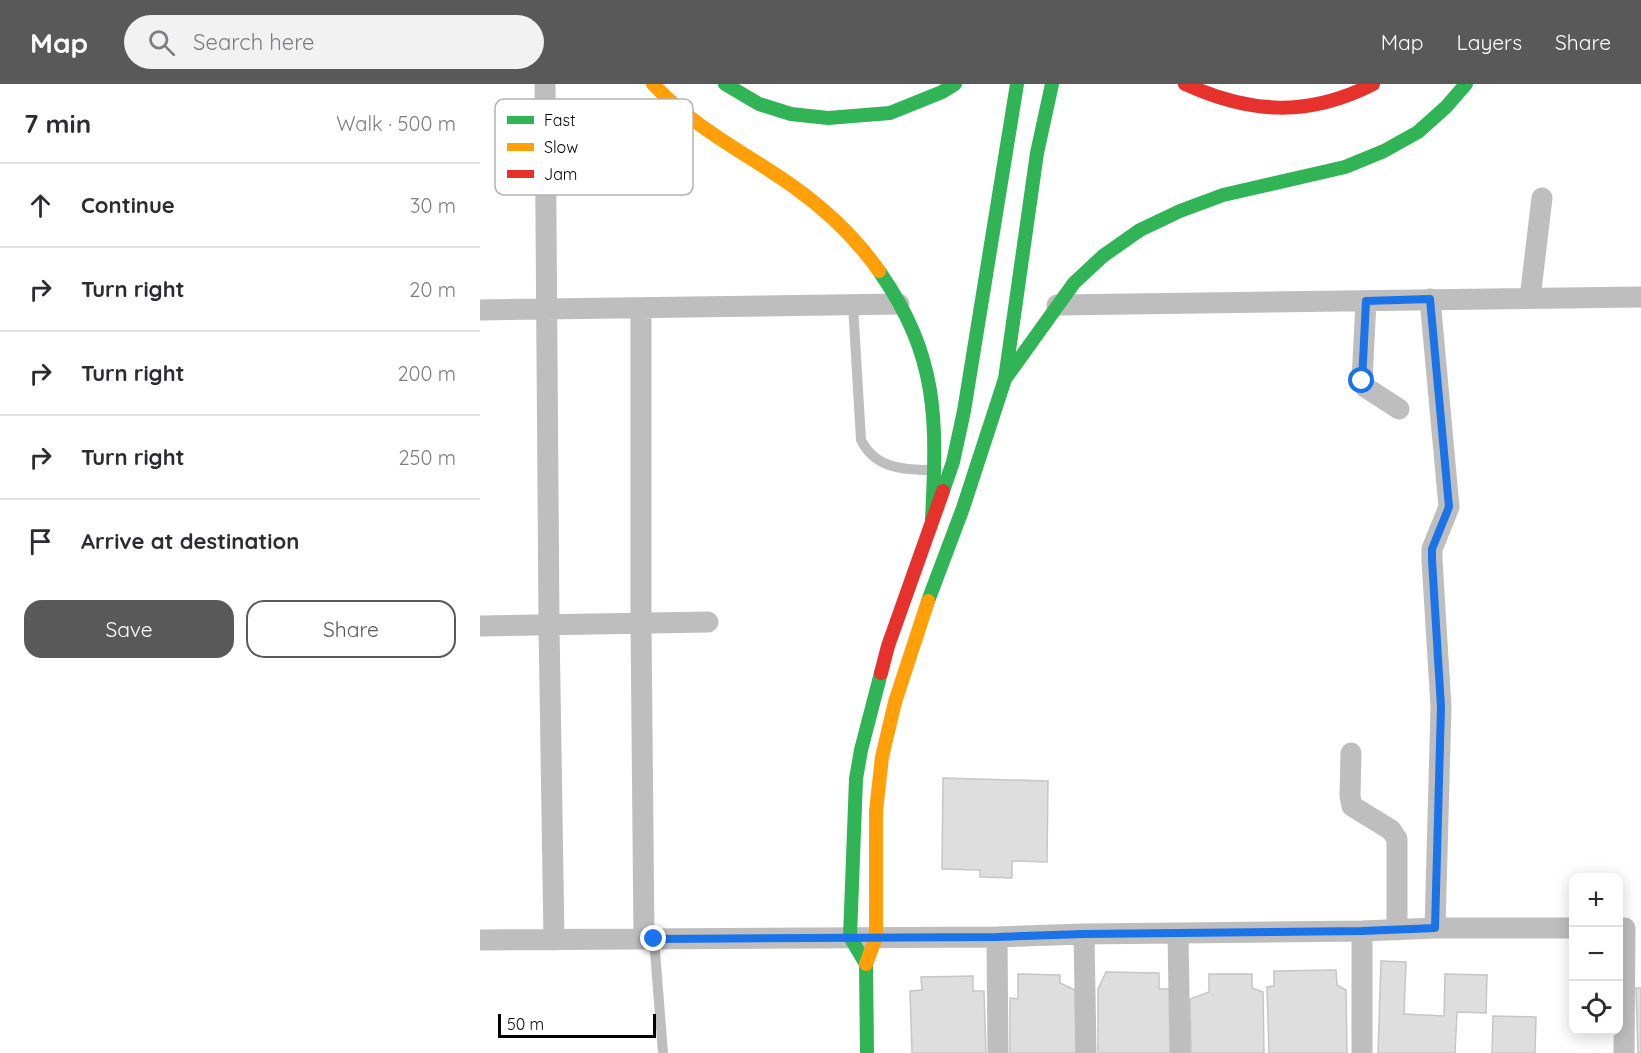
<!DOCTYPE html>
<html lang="en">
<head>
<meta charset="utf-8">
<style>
	body { margin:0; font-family:Quicksand,sans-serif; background:#f2f2f3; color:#2b2b33 }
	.controls { position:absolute; right:18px; bottom:18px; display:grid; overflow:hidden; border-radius:12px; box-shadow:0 3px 15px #0003 }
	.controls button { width:54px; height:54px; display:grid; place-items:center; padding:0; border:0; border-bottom:2px solid #e1e1e2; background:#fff; color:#2b2b33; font:30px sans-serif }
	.scale { position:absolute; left:18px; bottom:15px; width:158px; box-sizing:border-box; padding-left:6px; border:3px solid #000; border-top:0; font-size:16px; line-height:21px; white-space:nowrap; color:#000; -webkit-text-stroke:4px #fff; paint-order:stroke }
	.stop { position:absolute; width:18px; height:18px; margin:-14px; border:4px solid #1a73e8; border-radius:50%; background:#fff }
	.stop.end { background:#1a73e8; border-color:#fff; box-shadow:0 2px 6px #0008 }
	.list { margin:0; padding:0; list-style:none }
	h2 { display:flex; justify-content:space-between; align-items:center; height:78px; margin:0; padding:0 24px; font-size:26px }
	h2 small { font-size:20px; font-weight:400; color:#7c7c81 }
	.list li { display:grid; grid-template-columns:39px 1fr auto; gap:18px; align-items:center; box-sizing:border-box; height:84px; padding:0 24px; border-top:2px solid #e1e1e2 }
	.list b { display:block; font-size:22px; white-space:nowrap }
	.list em { font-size:20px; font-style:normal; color:#7c7c81 }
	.actions { display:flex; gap:12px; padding:18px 24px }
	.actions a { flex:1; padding:14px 0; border:2px solid #595959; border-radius:18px; text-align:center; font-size:21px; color:#595959 }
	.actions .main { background:#595959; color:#fff }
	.icon { flex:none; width:33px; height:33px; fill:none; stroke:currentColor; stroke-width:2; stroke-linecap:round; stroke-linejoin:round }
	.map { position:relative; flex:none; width:1161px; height:969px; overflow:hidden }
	header { display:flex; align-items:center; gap:36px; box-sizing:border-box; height:84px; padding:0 30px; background:#595959; color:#fff }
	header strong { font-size:28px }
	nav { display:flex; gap:33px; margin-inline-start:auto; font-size:21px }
	.search { width:420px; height:54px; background:#f2f2f3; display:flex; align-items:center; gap:15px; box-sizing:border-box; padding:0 21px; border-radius:33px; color:#7c7c81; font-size:22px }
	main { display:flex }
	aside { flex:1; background:#fff }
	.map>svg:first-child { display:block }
	.building { fill:#dedede; stroke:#c6c6c6; stroke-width:1.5 }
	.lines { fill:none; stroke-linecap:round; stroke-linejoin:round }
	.lane { stroke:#bebebe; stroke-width:10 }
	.street { stroke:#bebebe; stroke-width:21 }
	.fast { stroke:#30b455; stroke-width:14 }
	.slow { stroke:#ff9f0a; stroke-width:14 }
	.jam { stroke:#e5322d; stroke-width:14 }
	.route { stroke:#1a73e8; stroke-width:8 }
	.key { fill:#fff; stroke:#b2b2b2; stroke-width:1.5 }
	.key-label { font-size:16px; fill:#000 }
</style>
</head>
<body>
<header>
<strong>Map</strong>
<div class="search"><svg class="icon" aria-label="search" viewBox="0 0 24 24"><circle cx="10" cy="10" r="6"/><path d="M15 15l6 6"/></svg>Search here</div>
<nav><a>Map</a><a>Layers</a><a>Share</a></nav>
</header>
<main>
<aside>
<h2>7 min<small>Walk · 500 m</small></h2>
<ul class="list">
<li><svg class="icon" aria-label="ahead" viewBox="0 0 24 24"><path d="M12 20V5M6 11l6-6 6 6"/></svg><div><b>Continue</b></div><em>30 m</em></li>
<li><svg class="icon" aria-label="right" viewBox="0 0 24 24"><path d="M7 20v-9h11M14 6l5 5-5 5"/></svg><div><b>Turn right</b></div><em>20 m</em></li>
<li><svg class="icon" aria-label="right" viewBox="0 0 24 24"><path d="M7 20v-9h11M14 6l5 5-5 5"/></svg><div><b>Turn right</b></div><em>200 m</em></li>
<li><svg class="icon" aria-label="right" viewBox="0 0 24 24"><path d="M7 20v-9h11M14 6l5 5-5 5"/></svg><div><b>Turn right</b></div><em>250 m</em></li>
<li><svg class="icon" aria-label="arrive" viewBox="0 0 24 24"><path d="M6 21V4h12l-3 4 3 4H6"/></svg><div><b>Arrive at destination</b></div></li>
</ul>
<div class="actions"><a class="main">Save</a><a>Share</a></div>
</aside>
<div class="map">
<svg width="1161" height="969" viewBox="0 0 1161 969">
	<rect width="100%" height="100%" fill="#fff"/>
	<path class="building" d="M463 694 568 697 567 778 532 777V794L500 793V786L462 785Z
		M901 877 926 878 924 930 964 932 965 890 1007 891 1006 929 977 928 975 969H898Z
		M856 886 857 901 866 906 867 969H789L787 903 794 902V887Z
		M626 888 679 889V905H693V969H618V905Z
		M538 890 580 891V899L595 906 596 969H530V914L538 915Z
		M729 890H772V904L783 908 784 969H711L710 915 729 908Z
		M493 892V907H504L506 969H432L430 907 442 906 441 893Z
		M1156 904H1161V969H1158Z
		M1013 932 1056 933 1055 969H1012Z"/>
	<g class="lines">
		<path class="lane" d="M373 221 381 356C395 384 422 386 451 386
			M174 855 183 969"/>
		<path class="street" d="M65 0 69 541 74 856
			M1050 214 1062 114
			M950 215 969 423 952 465V476L961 623 955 844
			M886 217 882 297 885 303 919 325
			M577 221 1161 213
			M161 224V539L164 855
			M0 226 419 220
			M0 542 228 538
			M871 669 870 712 872 722 911 746 917 755V846
			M604 850 606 969
			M698 850 700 969
			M517 853 518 969
			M0 856 517 853 604 850 882 847 955 844H1094
			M882 969V847
			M1144 969 1145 844"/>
		<path class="fast" d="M245 0 279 20 311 30 348 34 410 29 462 8 475 0
			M399 187C459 273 457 335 452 435
			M525 295 594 199 623 172 660 146 700 127 743 111 865 83 904 67 938 48 966 23 986 0
			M463 407 473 378 484 327 537 0
			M448 517 483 424 525 295 557 69 572 0
			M387 969 386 880 370 853 376 695 381 666 401 589"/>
		<path class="slow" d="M173 0C214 44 266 69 314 103 346 126 376 154 399 187
			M386 880 396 853V727L402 673 415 618 448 517"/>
		<path class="jam" d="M705 0C770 30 829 33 893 0
			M401 589 408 562 463 407"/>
	</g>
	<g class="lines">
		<path class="route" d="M174 855 517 853 604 850 882 847 955 844 961 623 952 476V465L969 423 950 215 886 217 882 297"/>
	</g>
	<rect x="15" y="15" width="198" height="96" rx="9" class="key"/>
	<rect x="27" y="32" width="27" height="8" fill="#30b455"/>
	<rect x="27" y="59" width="27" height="8" fill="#ff9f0a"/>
	<rect x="27" y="86" width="27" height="8" fill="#e5322d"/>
	<g class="key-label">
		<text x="64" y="42">Fast</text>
		<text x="64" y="69">Slow</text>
		<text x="64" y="96">Jam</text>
	</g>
</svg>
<div class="controls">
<button>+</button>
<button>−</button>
<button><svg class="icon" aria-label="locate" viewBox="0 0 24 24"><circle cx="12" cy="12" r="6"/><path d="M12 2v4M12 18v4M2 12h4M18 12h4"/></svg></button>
</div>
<div class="scale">50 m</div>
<div class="stop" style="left:882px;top:297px"></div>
<div class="stop end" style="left:174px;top:855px"></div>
</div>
</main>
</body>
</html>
